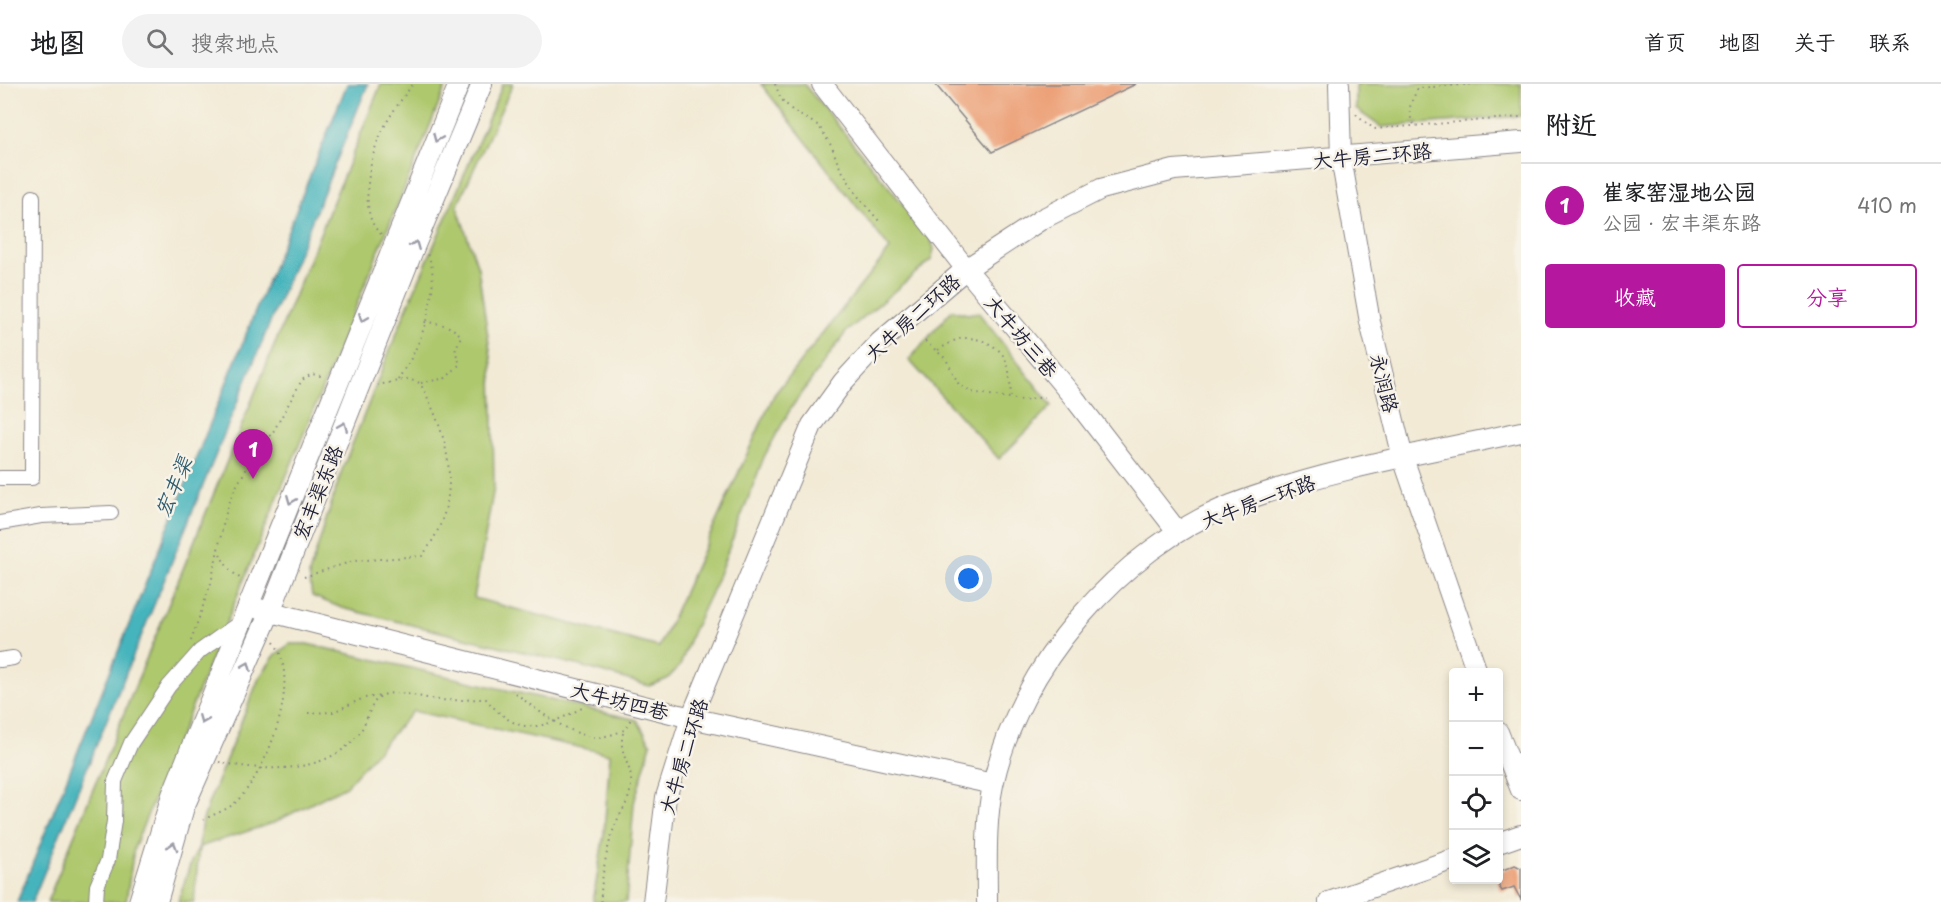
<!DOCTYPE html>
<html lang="zh">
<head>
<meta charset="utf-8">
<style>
	body { margin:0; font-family:"Playpen Sans","LXGW WenKai TC",sans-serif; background:#f2f2f2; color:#202124 }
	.controls { position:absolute; right:18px; bottom:18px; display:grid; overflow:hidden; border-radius:6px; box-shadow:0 3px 9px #0003 }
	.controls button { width:54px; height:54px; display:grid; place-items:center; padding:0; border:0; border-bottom:2px solid #e0e0e0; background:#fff; color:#202124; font:30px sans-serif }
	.you { position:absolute; left:969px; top:495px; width:21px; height:21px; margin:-15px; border:4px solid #fff; border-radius:50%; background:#1a73e8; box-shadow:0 0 0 9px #1a73e833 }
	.badge { display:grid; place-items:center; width:39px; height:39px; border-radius:50%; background:#b5179e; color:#fff; font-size:20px; font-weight:700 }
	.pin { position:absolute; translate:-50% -50px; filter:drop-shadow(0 2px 3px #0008) }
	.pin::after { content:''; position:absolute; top:32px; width:21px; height:18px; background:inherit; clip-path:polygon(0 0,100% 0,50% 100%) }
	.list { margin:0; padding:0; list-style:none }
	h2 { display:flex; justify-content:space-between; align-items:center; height:78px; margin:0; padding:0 24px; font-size:26px }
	h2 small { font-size:20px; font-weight:400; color:#757577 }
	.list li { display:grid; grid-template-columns:39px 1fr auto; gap:18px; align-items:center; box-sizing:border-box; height:84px; padding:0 24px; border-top:2px solid #e0e0e0 }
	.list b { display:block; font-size:22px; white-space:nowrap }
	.list p { margin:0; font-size:20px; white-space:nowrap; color:#757577 }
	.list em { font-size:20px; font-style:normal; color:#757577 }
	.actions { display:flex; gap:12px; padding:18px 24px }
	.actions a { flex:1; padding:14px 0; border:2px solid #b5179e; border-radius:6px; text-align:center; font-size:21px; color:#b5179e }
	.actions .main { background:#b5179e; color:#fff }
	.icon { flex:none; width:33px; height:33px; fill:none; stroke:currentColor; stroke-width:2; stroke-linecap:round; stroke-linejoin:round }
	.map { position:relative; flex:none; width:1521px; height:818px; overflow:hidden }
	header { display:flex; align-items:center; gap:36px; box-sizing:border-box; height:84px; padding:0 30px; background:#fff; border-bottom:2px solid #e0e0e0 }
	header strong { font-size:28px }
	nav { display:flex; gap:33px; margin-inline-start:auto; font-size:21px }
	.search { width:420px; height:54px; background:#f2f2f2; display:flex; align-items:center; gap:15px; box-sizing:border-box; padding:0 21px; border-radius:33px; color:#757577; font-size:22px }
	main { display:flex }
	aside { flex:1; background:#fff }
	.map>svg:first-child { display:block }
	.green { fill:#aec86d; stroke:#687554; stroke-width:1.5 }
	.water { fill:#44b4bc; stroke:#336b7c; stroke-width:1.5 }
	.building { fill:#ec9f74 }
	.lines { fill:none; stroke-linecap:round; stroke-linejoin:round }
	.street-casing { stroke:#8a8688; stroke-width:16 }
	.secondary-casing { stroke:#8a8688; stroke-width:22 }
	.path { stroke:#8a8688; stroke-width:2; stroke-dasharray:1.5 4.5; stroke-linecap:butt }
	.street { stroke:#fff; stroke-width:14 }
	.secondary { stroke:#fff; stroke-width:20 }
	.oneway { stroke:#9c9ca7 }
	.labels { text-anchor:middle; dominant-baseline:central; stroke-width:5; stroke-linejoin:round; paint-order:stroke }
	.street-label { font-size:20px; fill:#22223b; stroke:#f7f3e8 }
	.water-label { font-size:21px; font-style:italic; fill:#305c6f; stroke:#f7f3e8 }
</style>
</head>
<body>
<header>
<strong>地图</strong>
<div class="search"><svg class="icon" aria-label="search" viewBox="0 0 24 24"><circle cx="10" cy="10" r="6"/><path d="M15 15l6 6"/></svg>搜索地点</div>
<nav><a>首页</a><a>地图</a><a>关于</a><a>联系</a></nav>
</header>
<main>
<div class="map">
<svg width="1521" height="818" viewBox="0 0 1521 818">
	<rect width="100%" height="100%" fill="#f7f3e8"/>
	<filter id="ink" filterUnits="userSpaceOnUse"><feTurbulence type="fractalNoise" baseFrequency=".0167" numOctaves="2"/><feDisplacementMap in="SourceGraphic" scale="12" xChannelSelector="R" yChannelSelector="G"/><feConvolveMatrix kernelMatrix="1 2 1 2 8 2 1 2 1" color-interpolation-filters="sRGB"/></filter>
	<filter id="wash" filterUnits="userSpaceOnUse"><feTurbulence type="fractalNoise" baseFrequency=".008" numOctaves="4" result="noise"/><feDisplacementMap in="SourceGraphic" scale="24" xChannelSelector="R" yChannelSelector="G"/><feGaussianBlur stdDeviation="1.35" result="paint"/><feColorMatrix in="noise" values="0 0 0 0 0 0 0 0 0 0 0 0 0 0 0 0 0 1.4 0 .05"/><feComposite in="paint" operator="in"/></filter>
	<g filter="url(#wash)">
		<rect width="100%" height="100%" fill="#f2ead5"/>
		<path class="green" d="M381 0H447L134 764 126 818H47Z
			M503 0H513L457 122 478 184 492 280 494 403 474 514 659 563 774 311 890 165 761 0H804L930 153 934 165 931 176 846 248 791 324 764 373 716 498 692 549 680 582 667 595 649 602 581 582 342 524 312 512 309 490 342 386 404 231Z
			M1356 0H1521V32L1381 43 1356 25Z
			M952 226 968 230 978 228 1052 322 999 375 909 276Z
			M290 560H307L637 636 651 660 634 719 626 818H593L604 749 610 670 413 627 346 702 273 739 199 763 194 818H178L191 778 199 763 201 742 208 720 259 594 275 571Z"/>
		<path class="water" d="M347 0H368L32 818H17Z"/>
		<g id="blocks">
			<path class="building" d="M935 0H1136L992 68Z
				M1515 781 1521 784V816L1514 803 1502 807 1498 801V788Z"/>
		</g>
	</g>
	<g filter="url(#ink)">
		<use href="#blocks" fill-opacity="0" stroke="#8a8688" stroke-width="1.5"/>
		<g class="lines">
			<g class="street-casing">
				<path id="street" d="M0 394H32L33 113
					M0 439 41 432 111 429
					M0 576 13 574
					M96 818 97 802 108 776 114 737 115 697 131 659 169 602 200 567 242 537"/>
			</g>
			<g class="secondary-casing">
				<path id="secondary" d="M822 0 966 185 1075 315 1177 447
					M1339 0 1341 74 1370 238 1403 374 1477 588
					M259 525 691 634 993 700
					M1498 648 1521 706
					M1498 759 1521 751
					M139 818 172 711 459 0
					M157 818 184 723 270 528 415 161 482 0
					M653 818 666 713 691 634 812 341 843 298 880 258 966 185 1042 135 1101 105 1174 86 1521 58
					M987 818C987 779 985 739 993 701 1018 583 1120 465 1231 421 1324 386 1424 369 1521 348
					M1329 818 1454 775"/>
			</g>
			<path class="path" d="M775 0 781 15 793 27 819 42 832 63 838 80 857 111 879 137
				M1356 30 1374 45 1521 33
				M1414 40C1405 26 1412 17 1418 4L1475 0
				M381 150C358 132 369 75 380 52 388 33 401 16 413 0
				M925 257 946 275 959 301 971 308 1022 316 1045 313
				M938 266C945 262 952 257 959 255 974 251 997 260 1004 273 1011 285 1010 301 1011 315
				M398 296C403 286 410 278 414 268 426 246 441 192 427 170
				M421 299 446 294 460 280 455 267 461 252C451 241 439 239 424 238
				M218 464C223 479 230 488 243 496
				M304 493 353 477 422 472C465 416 451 356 420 299L408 295 378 301
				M191 557 211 499 225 432 233 408 255 370 273 348 302 296 312 290 325 293
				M516 609C532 624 570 650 592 653 603 654 615 650 624 646L631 635
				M308 629 333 628 364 614 382 612
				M219 678C264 688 330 691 360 648 367 638 370 618 381 612 397 604 423 615 440 616 455 617 471 615 486 615 520 655 541 645 582 624
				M203 736C214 730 227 726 236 718 268 687 303 595 273 557
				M601 818C600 798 607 763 614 744 620 727 629 721 631 701 633 680 616 670 624 646"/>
			<use href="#street" class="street"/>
			<use href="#secondary" class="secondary"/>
		</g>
		<defs><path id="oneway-chevron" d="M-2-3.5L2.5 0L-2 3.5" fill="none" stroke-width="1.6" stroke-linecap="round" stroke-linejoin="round" transform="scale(1.5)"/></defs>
		<g class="oneway">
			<use href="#oneway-chevron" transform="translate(437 54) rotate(113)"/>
			<use href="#oneway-chevron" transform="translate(415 161) rotate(-68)"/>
			<use href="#oneway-chevron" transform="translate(363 234) rotate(112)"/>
			<use href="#oneway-chevron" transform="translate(343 342) rotate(-68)"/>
			<use href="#oneway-chevron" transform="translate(291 416) rotate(112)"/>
			<use href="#oneway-chevron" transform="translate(247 582) rotate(-67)"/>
			<use href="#oneway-chevron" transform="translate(203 636) rotate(112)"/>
			<use href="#oneway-chevron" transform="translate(173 762) rotate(-73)"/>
		</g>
	</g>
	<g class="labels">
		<g class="street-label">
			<text transform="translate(1372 71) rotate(-5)">大牛房二环路</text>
			<text transform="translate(912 233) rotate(-42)">大牛房二环路</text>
			<text transform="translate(1022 252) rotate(50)">大牛坊三巷</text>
			<text transform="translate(1385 299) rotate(76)">永润路</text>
			<text transform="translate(317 408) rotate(-68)">宏丰渠东路</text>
			<text transform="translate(1258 417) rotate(-20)">大牛房一环路</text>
			<text transform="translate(620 616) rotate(14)">大牛坊四巷</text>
			<text transform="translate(683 672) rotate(-73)">大牛房二环路</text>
		</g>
		<g class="water-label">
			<text transform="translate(172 402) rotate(-67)">宏丰渠</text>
		</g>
	</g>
</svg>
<div class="controls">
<button>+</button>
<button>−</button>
<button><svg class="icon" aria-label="locate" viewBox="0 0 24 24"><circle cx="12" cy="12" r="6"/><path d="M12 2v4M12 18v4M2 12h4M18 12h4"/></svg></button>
<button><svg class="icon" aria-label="layers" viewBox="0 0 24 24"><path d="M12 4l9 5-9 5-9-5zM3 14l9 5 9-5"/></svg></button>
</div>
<div class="you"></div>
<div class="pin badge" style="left:253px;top:395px">1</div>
</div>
<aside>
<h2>附近<small></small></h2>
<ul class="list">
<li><span class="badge">1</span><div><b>崔家窑湿地公园</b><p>公园 · 宏丰渠东路</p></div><em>410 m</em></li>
</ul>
<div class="actions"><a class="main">收藏</a><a>分享</a></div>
</aside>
</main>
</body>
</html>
